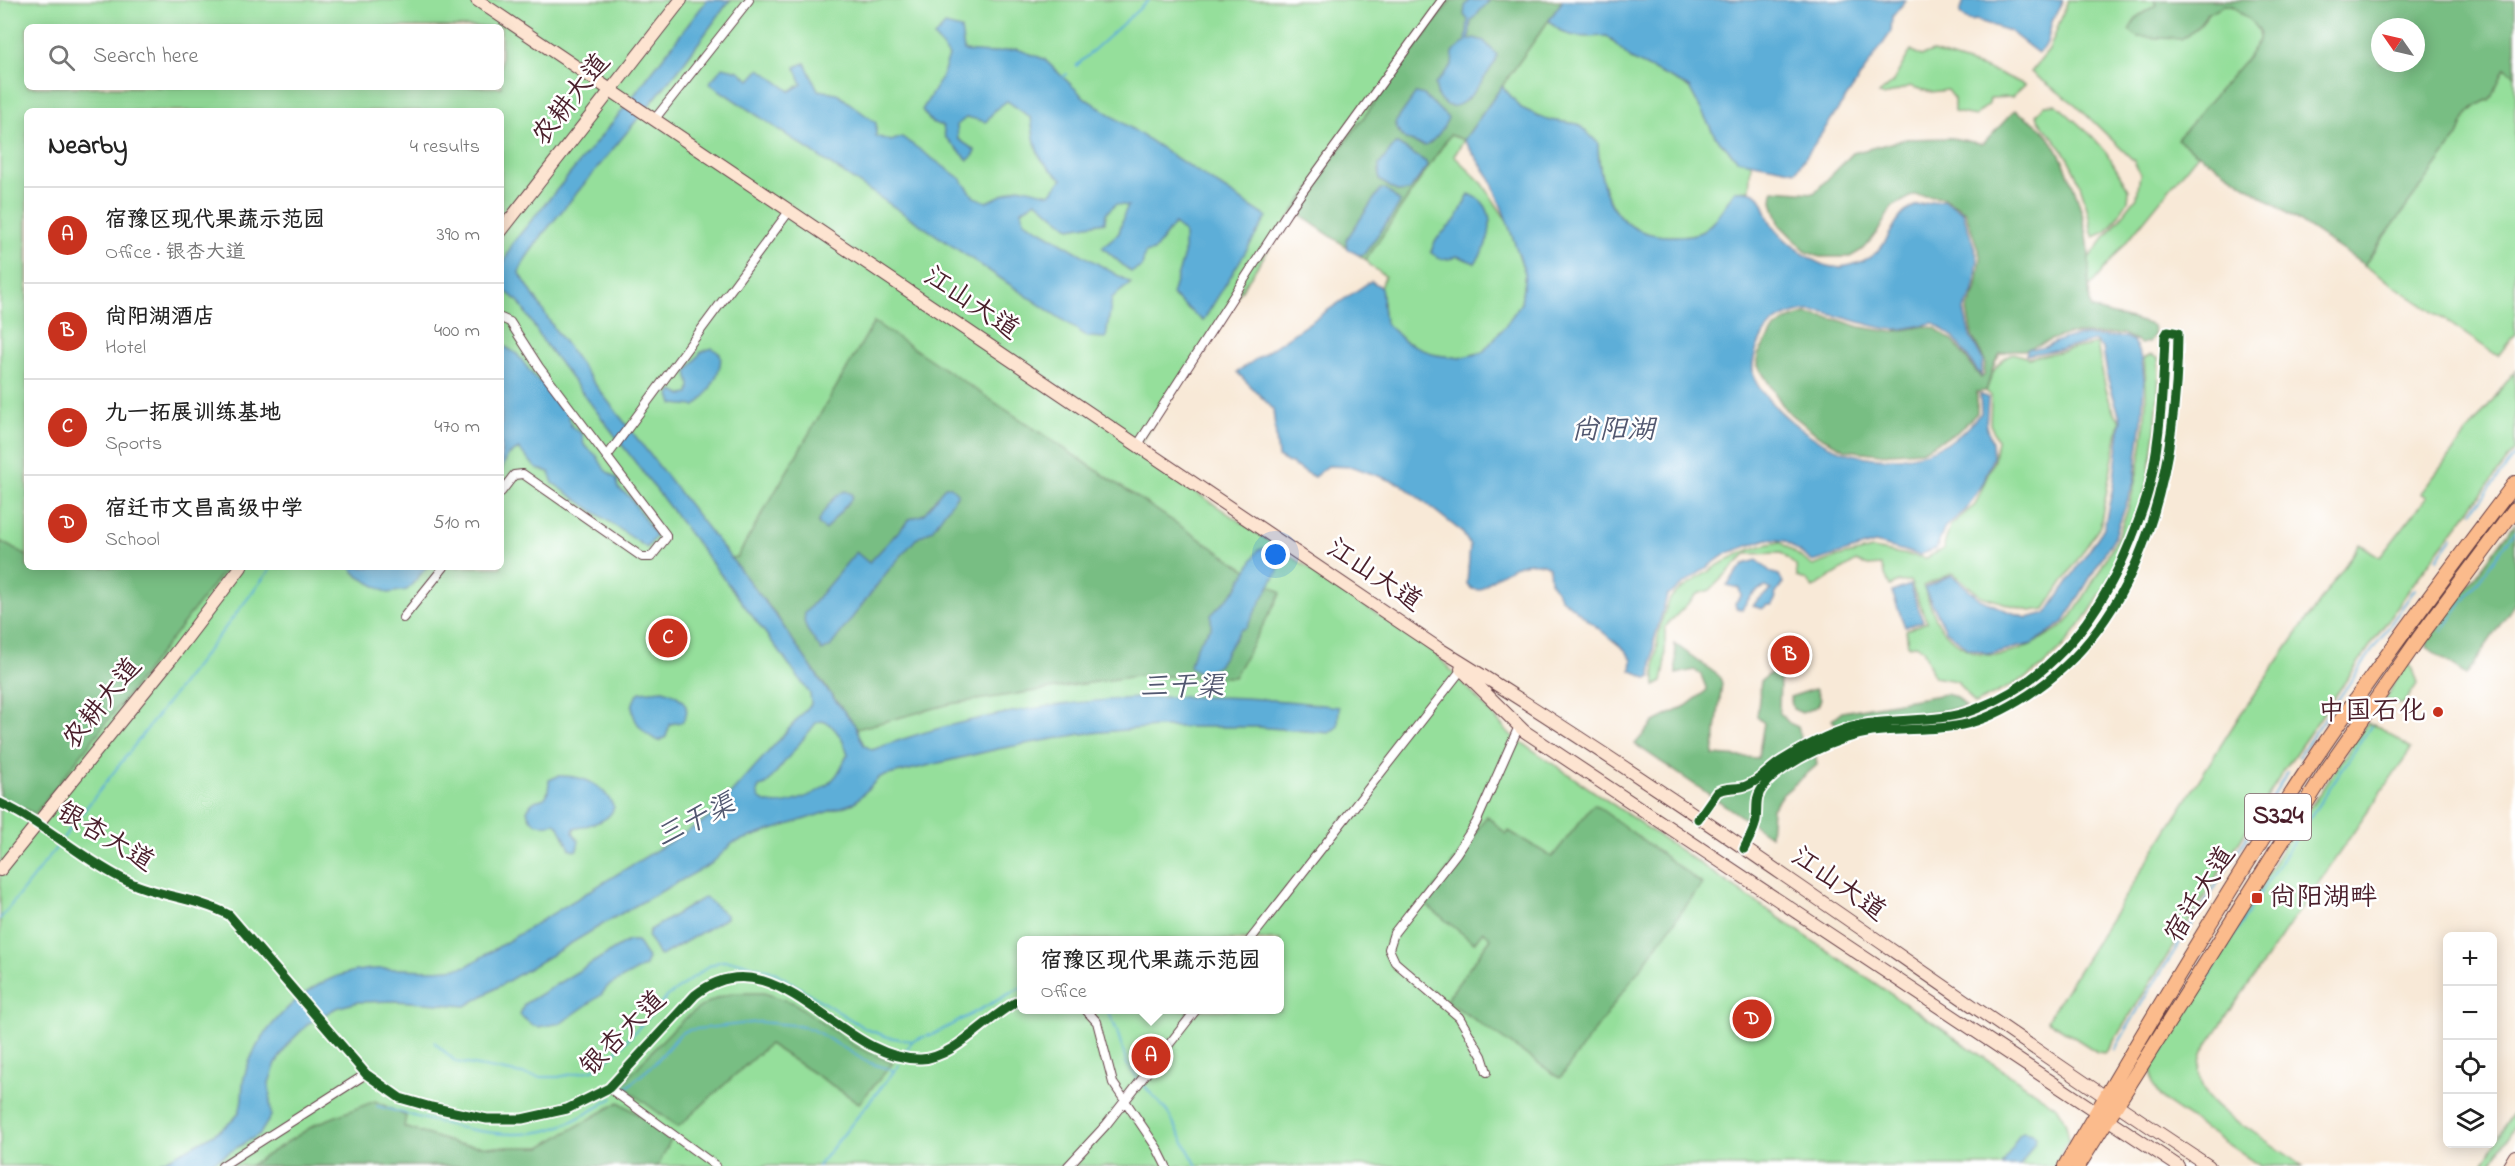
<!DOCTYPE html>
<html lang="en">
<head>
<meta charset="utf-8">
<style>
	body { margin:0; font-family:"Indie Flower","LXGW WenKai TC",sans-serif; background:#f6f6f6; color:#222 }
	.controls { position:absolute; right:18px; bottom:18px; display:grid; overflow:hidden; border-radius:9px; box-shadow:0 3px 15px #0003 }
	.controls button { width:54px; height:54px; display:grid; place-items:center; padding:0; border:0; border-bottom:2px solid #e0e0e0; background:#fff; color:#222; font:30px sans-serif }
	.compass { position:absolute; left:2371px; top:18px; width:54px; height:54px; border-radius:50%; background:#fff; box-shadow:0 3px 15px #0003; rotate:304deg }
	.you { position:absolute; left:1276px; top:555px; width:21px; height:21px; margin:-15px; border:4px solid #fff; border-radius:50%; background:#1a73e8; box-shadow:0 0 0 9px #1a73e833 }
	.badge { display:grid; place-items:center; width:39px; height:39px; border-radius:50%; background:#c8321e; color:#fff; font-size:20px; font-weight:700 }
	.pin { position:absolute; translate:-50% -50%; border:3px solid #fff; box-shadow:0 2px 6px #0006 }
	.popup { position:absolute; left:1017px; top:936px; width:267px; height:78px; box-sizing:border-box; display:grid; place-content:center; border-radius:9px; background:#fff; filter:drop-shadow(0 2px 4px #0005); font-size:20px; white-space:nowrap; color:#767676 }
	.popup b { font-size:22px; color:#222 }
	.popup::after { content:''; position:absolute; left:50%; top:100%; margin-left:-12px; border:12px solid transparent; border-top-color:#fff }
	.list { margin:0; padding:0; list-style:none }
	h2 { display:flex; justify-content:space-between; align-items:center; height:78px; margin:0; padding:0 24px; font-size:26px }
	h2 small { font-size:20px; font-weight:400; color:#767676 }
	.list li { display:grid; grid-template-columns:39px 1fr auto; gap:18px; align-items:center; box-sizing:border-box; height:96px; padding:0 24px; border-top:2px solid #e0e0e0 }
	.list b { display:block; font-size:22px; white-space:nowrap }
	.list p { margin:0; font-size:20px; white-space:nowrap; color:#767676 }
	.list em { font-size:20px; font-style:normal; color:#767676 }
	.icon { flex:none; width:33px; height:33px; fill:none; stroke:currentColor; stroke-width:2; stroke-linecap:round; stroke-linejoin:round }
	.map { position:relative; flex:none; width:2515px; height:1166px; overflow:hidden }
	.search { position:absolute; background:#fff; box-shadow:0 3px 15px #0003; left:24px; top:24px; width:480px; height:66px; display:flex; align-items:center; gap:15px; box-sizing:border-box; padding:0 21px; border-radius:9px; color:#767676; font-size:22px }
	.panel { position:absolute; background:#fff; box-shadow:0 3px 15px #0003; left:24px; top:108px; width:480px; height:462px; border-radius:9px }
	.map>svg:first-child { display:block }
	.green { fill:#95df9b; stroke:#707f63; stroke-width:1.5; fill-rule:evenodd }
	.forest { fill:#78be83; stroke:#616e57; stroke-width:1.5; fill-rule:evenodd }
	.water { fill:#5daed8; stroke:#546682; stroke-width:1.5; fill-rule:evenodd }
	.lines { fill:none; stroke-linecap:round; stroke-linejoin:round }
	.stream { stroke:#5daed8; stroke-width:2 }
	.street-casing { stroke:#643d45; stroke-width:10 }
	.secondary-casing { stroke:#643d45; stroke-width:14 }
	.primary-casing { stroke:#643d45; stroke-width:16 }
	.street { stroke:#fff; stroke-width:8 }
	.secondary { stroke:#fde4d1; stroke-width:12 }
	.primary { stroke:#fbbb8c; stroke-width:14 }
	.cycleway-casing { stroke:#fff; stroke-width:13 }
	.cycleway { stroke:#1b5e20; stroke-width:9 }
	.poi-dot { fill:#c8321e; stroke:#fff; stroke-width:2 }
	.labels { text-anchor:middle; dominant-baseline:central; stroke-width:5; stroke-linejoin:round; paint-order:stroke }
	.shield { fill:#fff; stroke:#80626b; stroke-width:1.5 }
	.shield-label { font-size:26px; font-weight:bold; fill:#4a1f2b }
	.street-label { font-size:27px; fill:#4a1f2b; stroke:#fff }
	.poi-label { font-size:27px; fill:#4a1f2b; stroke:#fff; text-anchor:end }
	.water-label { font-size:28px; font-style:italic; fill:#525870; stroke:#fff }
</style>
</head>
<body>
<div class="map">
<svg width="2515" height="1166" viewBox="0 0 2515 1166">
	<rect width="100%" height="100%" fill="#fff"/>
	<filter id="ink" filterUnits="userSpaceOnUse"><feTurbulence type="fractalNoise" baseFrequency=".0167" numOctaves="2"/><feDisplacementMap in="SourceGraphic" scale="12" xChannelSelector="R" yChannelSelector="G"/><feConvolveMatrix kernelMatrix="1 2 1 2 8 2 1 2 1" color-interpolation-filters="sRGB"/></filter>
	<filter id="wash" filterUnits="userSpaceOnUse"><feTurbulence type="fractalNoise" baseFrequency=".008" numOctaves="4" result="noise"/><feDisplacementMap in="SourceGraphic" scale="24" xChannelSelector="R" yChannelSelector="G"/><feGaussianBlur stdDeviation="1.35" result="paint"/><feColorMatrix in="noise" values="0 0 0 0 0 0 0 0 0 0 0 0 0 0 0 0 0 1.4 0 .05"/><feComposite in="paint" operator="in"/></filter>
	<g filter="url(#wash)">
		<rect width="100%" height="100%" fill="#f8e9d7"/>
		<path class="green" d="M0 0H1451L1294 211 1135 451 1435 653 1511 735 2058 1108 2066 1124 2069 1140 2054 1166H0ZM27 27H501V87H27ZM27 111H501V567H27ZM1022 940H1280V1010H1022Z
			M2068 0H2154L2156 5 2137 17 2138 37C2154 36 2182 41 2196 29 2205 21 2208 9 2223 5 2232 3 2239 12 2246 17 2253 23 2262 29 2259 39 2256 55 2192 122 2178 139L2198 154 2088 289V259L2137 197 2140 174 2134 161 2076 105 2031 72 2049 50Z
			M1549 20C1562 39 1586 37 1607 36L1631 59 1689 87 1715 136 1738 160 1751 162 1749 190 1735 191C1726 203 1718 219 1707 228 1699 235 1685 236 1675 236 1616 239 1599 194 1598 143L1578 124 1548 120 1521 108 1502 86Z
			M1911 50 1921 56 1933 52 1999 73 2025 85 2012 97 1990 98 1989 104 1975 116 1954 112V99L1947 90 1931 92 1909 86 1884 96 1879 94 1892 83Z
			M2505 68 2515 75V334L2498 356 2364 265 2458 136C2465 116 2470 107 2490 99Z
			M2056 104 2092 136 2106 152 2129 190 2128 201 2112 225 2106 232 2094 237 2092 233C2086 199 2078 169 2056 141 2049 132 2041 125 2036 115L2045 105Z
			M1450 134 1464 140 1454 156 1483 184 1507 221 1525 273 1521 303 1506 325 1483 352 1460 358 1436 355 1406 342 1385 323 1381 287 1385 276 1371 266 1366 260Z
			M2097 344C2102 369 2105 400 2120 421L2100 526 2045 609 2030 611 1981 596 1953 573 1923 586C1929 600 1934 620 1944 631 1975 666 2010 659 2046 636 2052 632 2060 629 2065 624 2074 617 2117 541 2121 529 2141 475 2150 415 2144 358L2151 355 2158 358C2160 375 2158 391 2157 408 2155 439 2151 469 2143 499 2127 555 2088 627 2043 666 2030 678 1993 694 1975 704L1957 681 1934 677 1923 649 1916 645 1908 646 1906 630 1927 622 1910 581 1899 582 1890 586 1881 565 1868 566 1856 561 1813 588 1806 580 1797 577 1796 566 1781 553 1746 554 1710 590 1697 594 1665 627V667L1662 682 1655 686C1653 660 1658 623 1670 599 1673 593 1682 589 1688 585 1717 565 1744 547 1780 542L1813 566 1838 557 1872 549 1926 558 1943 549 1950 526 1975 505 1994 460 1997 440 1990 424 1991 396 1986 391C1992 374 1996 361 2013 353L2028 358Z
			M2515 371V450L2413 584 2286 767 2110 1047 2105 1053 2097 1052 2047 1020 2240 715 2360 544 2380 557 2427 497 2421 493Z
			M2406 664 2411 666 2417 684 2404 704 2384 700Z
			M2367 723 2381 728 2411 749 2204 1049C2186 1093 2222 1111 2253 1132 2270 1143 2287 1155 2303 1166H2260L2164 1101C2151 1087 2149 1076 2154 1057L2284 846Z
			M2512 1114 2515 1116V1125L2490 1166 2483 1164Z"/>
		<path class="forest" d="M1451 0H1563L1464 140 1450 135 1366 260 1294 211Z
			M2154 0H2513L2515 1V75L2505 68 2490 99C2470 107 2465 115 2458 136L2364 265 2177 139 2247 58 2259 40 2260 31 2254 24 2233 6 2224 5 2207 14 2195 30 2181 39 2138 37 2129 30 2137 17 2156 5ZM2380 27H2416V63H2380Z
			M2015 110C2025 117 2037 123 2045 132 2066 157 2084 211 2088 243 2091 265 2086 286 2091 308 2111 317 2133 317 2153 326L2155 334 2149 342 2141 344 2123 334H2067L2024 350H2012L2000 354 1995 362 1986 391 1977 392V413L1956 433 1921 451 1880 454 1846 450 1819 436 1785 409 1758 366V355L1773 330 1787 320 1805 314 1839 320 1860 327 1891 332 1925 326 1935 328 1953 341 1981 378 1984 375 1985 361 1972 336 1967 310 1976 291 1981 258 1965 211 1944 198 1914 195 1892 207 1877 233 1862 250 1850 257H1820L1807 252 1780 225 1772 202 1773 190 1814 193 1853 153 1906 139 1952 138 1983 144Z
			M874 322 1281 593 1234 677 1136 676 950 704 857 729 791 640 777 616 729 558 737 557Z
			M2515 523V603L2466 675 2427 647V641Z
			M0 541 27 556V567H227L35 814 0 798Z
			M1675 644 1719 676 1722 683 1713 755 1758 758 1764 723 1757 717 1761 681 1771 673 1780 674 1779 712 1789 723 1798 727 1802 741 1815 750 1817 765 1781 796 1772 809 1770 836 1635 744 1654 722 1686 706 1707 690 1701 675 1694 670 1676 674Z
			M1815 689 1821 699 1818 706 1802 713 1793 709 1790 697Z
			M1945 694 1957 697 1966 707 1936 712 1863 719 1838 726 1832 720 1842 712Z
			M1594 804 1702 884 1560 1078 1446 1000 1491 938 1483 931 1474 943 1424 903 1487 816 1506 834 1509 831 1552 857Z
			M737 993H764L794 1003 855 1046 893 1063 859 1103 769 1044 678 1127 621 1085C651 1054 692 997 737 993Z
			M375 1101 406 1116 404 1127 457 1144 495 1147H541L619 1102 672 1137 658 1166H249L316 1124Z"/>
		<path class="water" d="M707 0H730L683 64 543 234 526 258 519 272 554 328 600 391 777 617 825 687 854 724 864 745 872 750C1013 696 1190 686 1339 707L1338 726 1329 733 1257 727H1156L1081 734 998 749 880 777 854 803 733 843 711 864 615 917 466 1006 396 1001 358 1002 336 1008 309 1023 289 1043 276 1063 269 1083 271 1116 260 1134 206 1166H153C175 1154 225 1133 238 1114 244 1105 241 1089 244 1078 255 1033 300 987 344 974 384 962 427 976 467 966L709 818 811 704 810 694 785 659 543 341 519 302 501 288V270L512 244 621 112ZM821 721C835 723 844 742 848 754 843 762 840 773 833 779 819 795 778 812 760 799L757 792 759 787 766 785 816 723Z
			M1470 0H1490L1471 21 1469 40 1474 38 1484 41 1497 55 1496 61C1487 73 1467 110 1450 106 1446 105 1441 101 1438 98L1435 84 1452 65 1453 52 1466 41 1468 20 1464 15 1465 6Z
			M1563 0H1906L1892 17 1891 32 1796 171 1738 160 1715 136 1689 87 1631 59 1607 36C1585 37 1563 40 1549 20Z
			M1964 0H2063C2060 8 2054 15 2052 22 2048 33 2050 46 2038 53L2009 31 1976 20C1969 22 1965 19 1960 14Z
			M945 25 961 29 964 51 989 53 1017 49 1044 59 1086 99 1267 217 1203 321 1172 295 1184 254V232L1174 224 1154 251 1145 253 1142 267 1131 272 1102 247 1119 233 1124 214 1128 206 1116 204 1106 213 1105 222 1070 228 1036 201 1022 210 1024 221 1131 283 1112 298 1106 338 1088 337 709 83 723 67 739 71 750 80 760 69 790 91 802 84 795 67 805 63 818 90 836 93 876 123V136L891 141 902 137 961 179 974 197 987 202 1019 187 1050 194 1062 179C1034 157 1036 151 1031 118L1007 101 995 110 986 122 967 117 957 125 958 139 975 150 974 155 968 160 945 137 943 126 931 122 922 110 942 77 949 56 934 37Z
			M1502 86 1521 108 1548 120 1578 124 1598 143C1599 195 1616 239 1676 236 1685 236 1700 235 1707 228 1718 218 1726 203 1735 191 1770 189 1759 207 1773 226 1783 240 1815 266 1833 267 1848 268 1868 261 1879 250 1892 236 1894 216 1913 207 1921 203 1934 202 1944 200L1963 212 1978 259 1974 292 1964 310 1970 336 1983 360 1981 376 1953 337 1934 323C1920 325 1903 331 1889 329 1868 327 1816 306 1800 312 1792 314 1781 318 1775 322 1760 333 1748 363 1755 380 1762 395 1778 410 1791 421 1839 462 1903 473 1958 436 1966 430 1974 420 1981 413L1980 394 1988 398 1986 426 1992 442 1993 457 1983 484 1966 510 1945 527 1936 549 1919 555 1875 543 1813 562 1785 541 1767 539 1726 554 1667 596 1654 641 1651 677 1648 679 1631 670 1632 660 1626 651 1561 598 1550 581 1549 567C1527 554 1497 574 1480 590L1472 589 1467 584 1470 545 1462 532 1401 484 1353 467 1328 466 1314 477 1278 457 1273 409 1237 372 1371 281 1381 287 1385 323 1406 342 1436 355 1460 358 1483 352 1506 325 1521 303 1525 273 1507 221 1490 178 1464 140Z
			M1416 93 1424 95 1448 118C1443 130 1436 139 1426 146 1410 142 1399 139 1395 123Z
			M1396 143 1426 162 1427 167 1409 191 1398 192 1379 180V165Z
			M1386 189 1400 202 1398 207 1364 254 1359 255 1347 249 1346 240 1380 190Z
			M1469 194C1500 205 1492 243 1475 263L1457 256C1447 261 1441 260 1431 253 1434 236 1446 232 1456 219 1461 212 1464 202 1469 194Z
			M2095 336 2125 337 2133 341 2142 359 2144 379 2142 421 2134 482 2115 536 2064 622 2032 644 1989 654 1967 648 1946 630 1924 588 1952 575 1980 599 2005 610 2027 618 2047 613 2104 528 2113 487 2121 420 2108 379 2103 348 2094 341 2072 347 2026 355 2027 350 2030 348C2043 351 2055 341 2066 338 2075 335 2086 336 2095 336Z
			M501 344 517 354 535 378 550 389 557 405 568 413 571 426 582 434 584 445 597 456 605 470 617 479 618 488 629 496 656 536 647 548 553 483 549 472 537 469 519 449 508 455 501 472Z
			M712 348 720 354C724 369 707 397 695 406L673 404 670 395 673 391 682 395 689 394 690 385 687 372 701 352Z
			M945 486H950L958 494 932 530 916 539 887 572 830 647 822 651 807 630 804 621 805 613 856 552 869 563 910 519 924 514Z
			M845 491 852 494V498L825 530 818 523C823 511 833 496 845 491Z
			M1264 548 1279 561 1278 571 1246 628 1240 630 1218 666 1200 673 1190 667C1192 651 1200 639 1211 628V615L1237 588 1258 550Z
			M1757 560 1772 573 1779 575 1783 583 1775 595 1776 598 1772 605H1767L1762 609 1753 606 1758 599 1772 590 1766 587C1753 591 1749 598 1742 609L1736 608 1735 603 1741 596 1739 588 1727 585 1744 564Z
			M350 567H427L407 590 388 593 359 577Z
			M1910 585 1923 621 1905 627 1892 592Z
			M663 690C678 694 695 706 682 722L670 724 666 737 659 741C640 734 622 709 640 692Z
			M558 776C583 775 603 784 614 807 609 824 588 824 574 829L573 833 579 841 577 850 574 851 570 849 558 825 555 823C542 826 531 826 527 811 537 789 548 812 549 780Z
			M705 897 726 915V918L661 956 658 954 648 936 650 930Z
			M628 941H637L648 958 645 966 608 986 601 995 561 1023 539 1027 532 1025 520 1015 524 1004Z
			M2023 1132 2033 1134 2036 1137 2034 1144 2020 1166H2002L2019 1135Z"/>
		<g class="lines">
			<path class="stream" d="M1076 66 1149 0
				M1063 77 1067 74
				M2472 512 2515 456
				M2437 559 2453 537
				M2442 631 2515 531
				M2298 757 2415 589
				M63 838 272 567
				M0 919 60 843
				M1108 1010 1117 1031 1127 1064 1139 1080
				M434 1042 456 1062 538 1077H558L593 1070 612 1056 668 996 709 966 721 961 740 962 776 973 866 1029 888 1037 912 1041 938 1032 1022 987
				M2163 1050 2272 874 2371 726
				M906 1051 912 1041
				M2114 1051 2144 999 2288 772
				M1143 1084 1168 1113 1197 1166
				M624 1090 655 1063 680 1034 688 1030 759 1022 793 1025 812 1029 867 1062 895 1071
				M377 1106C428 1119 499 1145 552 1129 573 1123 594 1109 613 1098
				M818 1166 899 1065"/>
		</g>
	</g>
	<g filter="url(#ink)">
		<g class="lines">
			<g class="street-casing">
				<path id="street" d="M654 120 749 0
					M501 318 510 322 539 367 666 535V538L651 557H642L523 474 514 475 501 492
					M1137 446 1287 213 1442 0
					M608 455 790 210
					M403 618 444 567
					M0 803C46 824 84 861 129 882 161 897 197 898 229 915L366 1074 400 1098 431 1107 487 1119H522L567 1109 609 1088 695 995C776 931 840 1062 921 1059 956 1058 990 1013 1022 999
					M1698 819 1717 792C1727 786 1738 790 1748 785 1760 780 1770 768 1781 761 1804 747 1833 731 1860 725 1898 717 1939 724 1976 709 2053 679 2101 615 2131 540 2138 522 2146 503 2150 484 2161 435 2163 386 2165 336L2168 331 2178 333C2177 464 2146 619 2028 695 2008 708 1986 720 1962 725 1932 731 1902 728 1872 732 1839 737 1786 760 1764 786 1754 797 1758 807 1756 820 1755 830 1748 840 1744 849
					M1250 940 1462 669
					M1086 1010 1097 1022 1113 1083 1157 1148 1166 1166
					M1487 1072 1482 1056 1459 1017 1395 962 1389 949 1394 933 1456 854 1476 823 1519 726
					M609 1088 716 1166
					M222 1166 366 1074
					M1068 1166 1106 1125 1196 1010"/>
			</g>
			<g class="secondary-casing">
				<path id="secondary" d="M477 0 1438 648C1702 810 1950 996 2209 1166
					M501 231 681 0
					M1461 669 1524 731 2178 1166
					M0 870 170 660 241 567
					M2509 1166 2515 1156"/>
			</g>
			<g class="primary-casing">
				<path id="primary" d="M2065 1166C2145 1030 2226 892 2313 761 2377 666 2446 574 2515 483
					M2078 1166 2329 767 2419 638 2515 509"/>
			</g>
			<use href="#street" class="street"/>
			<use href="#secondary" class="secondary"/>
			<use href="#primary" class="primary"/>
			<g class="cycleway-casing">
				<path id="cycleway" d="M0 803C46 824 84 861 129 882 161 897 197 898 229 915L366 1074 400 1098 431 1107 487 1119H522L567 1109 609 1088 695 995C776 931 840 1062 921 1059 956 1058 990 1013 1022 999
					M1698 819 1717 792C1727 786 1738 790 1748 785 1760 780 1770 768 1781 761 1804 747 1833 731 1860 725 1898 717 1939 724 1976 709 2053 679 2101 615 2131 540 2138 522 2146 503 2150 484 2161 435 2163 386 2165 336L2168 331 2178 333C2177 464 2146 619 2028 695 2008 708 1986 720 1962 725 1932 731 1902 728 1872 732 1839 737 1786 760 1764 786 1754 797 1758 807 1756 820 1755 830 1748 840 1744 849"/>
			</g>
			<use href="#cycleway" class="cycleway"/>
		</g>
	</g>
	<g class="poi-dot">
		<circle cx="2438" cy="712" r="6"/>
		<rect x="2251" y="892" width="12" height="12" rx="3"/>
	</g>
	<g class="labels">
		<rect class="shield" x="2245" y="794" width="66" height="46" rx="4.5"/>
		<g class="shield-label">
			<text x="2278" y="817">S324</text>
		</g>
		<g class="street-label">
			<text transform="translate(572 100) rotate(-52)">农耕大道</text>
			<text transform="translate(971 304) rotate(34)">江山大道</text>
			<text transform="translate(1374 576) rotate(34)">江山大道</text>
			<text transform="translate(103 704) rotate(-51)">农耕大道</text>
			<text transform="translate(105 838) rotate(31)">银杏大道</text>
			<text transform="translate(1838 885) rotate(35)">江山大道</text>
			<text transform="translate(2201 895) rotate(-58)">宿迁大道</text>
			<text transform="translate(624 1034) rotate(-45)">银杏大道</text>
		</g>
		<g class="poi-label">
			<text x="2426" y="712">中国石化</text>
			<text x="2269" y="898" text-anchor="start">尚阳湖畔</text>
		</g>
		<g class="water-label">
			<text x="1613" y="431">尚阳湖</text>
			<text x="1182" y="688">三干渠</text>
			<text transform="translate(696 822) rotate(-26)">三干渠</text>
		</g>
	</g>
</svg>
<div class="controls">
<button>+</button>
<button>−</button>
<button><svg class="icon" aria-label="locate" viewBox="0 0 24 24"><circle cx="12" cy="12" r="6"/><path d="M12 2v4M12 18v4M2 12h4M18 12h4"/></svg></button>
<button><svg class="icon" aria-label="layers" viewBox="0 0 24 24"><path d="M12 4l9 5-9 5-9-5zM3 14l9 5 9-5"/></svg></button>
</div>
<svg class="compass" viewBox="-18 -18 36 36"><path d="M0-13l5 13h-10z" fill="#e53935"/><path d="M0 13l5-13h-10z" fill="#767676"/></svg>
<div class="you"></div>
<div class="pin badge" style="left:1151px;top:1056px">A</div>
<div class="popup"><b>宿豫区现代果蔬示范园</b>Office</div>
<div class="pin badge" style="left:1790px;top:655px">B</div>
<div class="pin badge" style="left:668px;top:638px">C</div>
<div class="pin badge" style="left:1752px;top:1019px">D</div>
<div class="search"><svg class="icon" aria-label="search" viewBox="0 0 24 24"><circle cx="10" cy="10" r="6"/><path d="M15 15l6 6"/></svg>Search here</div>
<section class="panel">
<h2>Nearby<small>4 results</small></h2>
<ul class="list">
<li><span class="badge">A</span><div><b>宿豫区现代果蔬示范园</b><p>Office · 银杏大道</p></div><em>390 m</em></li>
<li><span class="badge">B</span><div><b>尚阳湖酒店</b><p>Hotel</p></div><em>400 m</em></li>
<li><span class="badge">C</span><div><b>九一拓展训练基地</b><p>Sports</p></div><em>470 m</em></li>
<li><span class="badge">D</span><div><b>宿迁市文昌高级中学</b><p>School</p></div><em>510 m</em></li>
</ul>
</section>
</div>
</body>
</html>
